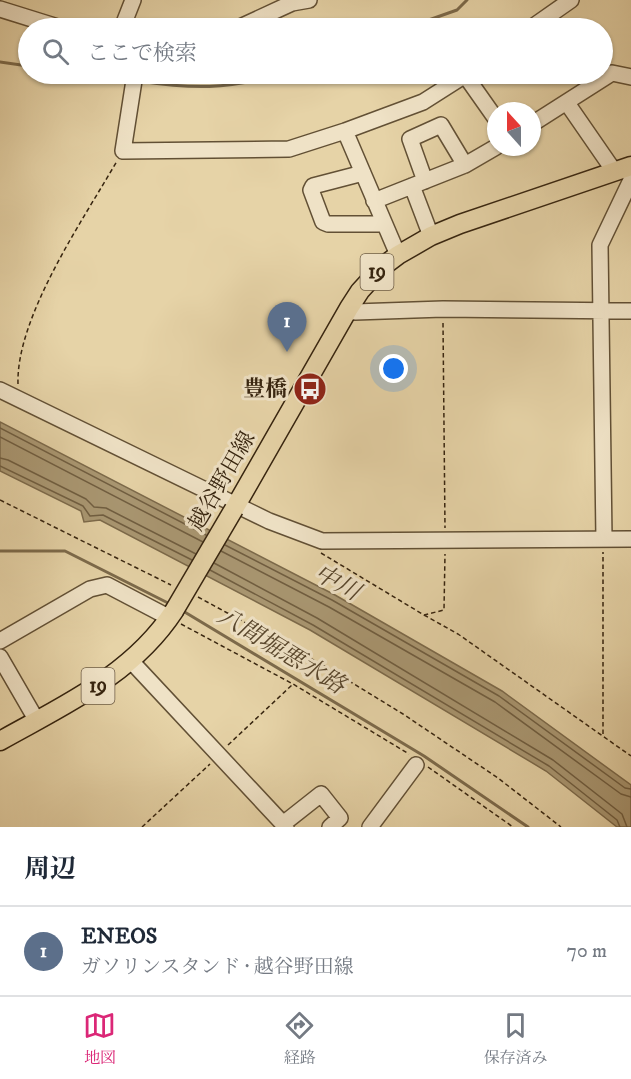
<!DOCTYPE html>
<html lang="ja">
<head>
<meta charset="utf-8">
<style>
	body { margin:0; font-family:"IM FELL DW Pica","Noto Serif JP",serif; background:#f2f2f3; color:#1f2937 }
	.compass { position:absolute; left:487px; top:102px; width:54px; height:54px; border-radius:50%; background:#fff; box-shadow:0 2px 4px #0004; rotate:339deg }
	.you { position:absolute; left:394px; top:369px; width:21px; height:21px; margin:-15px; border:4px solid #fff; border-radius:50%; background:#1a73e8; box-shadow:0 0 0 9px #1a73e833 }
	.badge { display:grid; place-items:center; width:39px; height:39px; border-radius:50%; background:#db2777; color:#fff; font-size:20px; font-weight:700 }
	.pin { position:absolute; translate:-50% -50px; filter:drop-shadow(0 2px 3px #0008) }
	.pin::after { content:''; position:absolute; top:32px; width:21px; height:18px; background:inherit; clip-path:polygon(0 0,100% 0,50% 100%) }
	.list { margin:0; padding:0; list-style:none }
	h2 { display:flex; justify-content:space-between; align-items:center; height:78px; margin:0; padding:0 24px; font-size:26px }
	h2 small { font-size:20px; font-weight:400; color:#747a83 }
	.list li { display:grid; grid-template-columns:39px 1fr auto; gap:18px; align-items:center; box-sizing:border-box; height:90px; padding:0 24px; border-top:2px solid #e0e1e3 }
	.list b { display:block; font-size:22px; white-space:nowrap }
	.list p { margin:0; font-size:20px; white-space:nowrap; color:#747a83 }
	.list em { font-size:20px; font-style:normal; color:#747a83 }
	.icon { flex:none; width:33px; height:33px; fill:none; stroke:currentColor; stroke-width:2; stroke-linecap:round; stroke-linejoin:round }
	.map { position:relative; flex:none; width:631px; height:827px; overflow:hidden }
	.search { position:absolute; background:#fff; box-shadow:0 2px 4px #0004; left:18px; right:18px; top:18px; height:66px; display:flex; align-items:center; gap:15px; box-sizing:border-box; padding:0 21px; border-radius:33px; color:#747a83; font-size:22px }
	.sheet { height:168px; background:#fff }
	nav { display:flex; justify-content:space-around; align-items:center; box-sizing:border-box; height:84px; border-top:2px solid #e0e1e3; background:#fff; font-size:16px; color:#747a83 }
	nav a { display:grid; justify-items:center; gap:3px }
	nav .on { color:#db2777 }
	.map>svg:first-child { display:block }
	.water { fill:#aa9873; stroke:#7c6a4b; stroke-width:1.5 }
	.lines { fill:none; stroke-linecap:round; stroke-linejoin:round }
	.shore { stroke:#705e41; stroke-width:1.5 }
	.stream { stroke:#7c6a4b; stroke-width:3 }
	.minor-casing { stroke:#625035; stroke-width:18 }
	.major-casing { stroke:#36240f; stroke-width:21 }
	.path { stroke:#36240f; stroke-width:1.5; stroke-dasharray:4.5 3; stroke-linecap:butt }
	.minor { stroke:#efe2c6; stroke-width:15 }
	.major { stroke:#e6d3a7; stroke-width:18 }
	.major-bridge-casing { stroke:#36240f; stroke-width:21; stroke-linecap:butt }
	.major-bridge { stroke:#e6d3a7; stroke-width:18 }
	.labels { text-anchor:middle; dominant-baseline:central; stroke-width:6; stroke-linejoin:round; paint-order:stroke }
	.shield { fill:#efe2c6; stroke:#6e5d46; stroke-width:1.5 }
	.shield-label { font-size:21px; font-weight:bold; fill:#36240f }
	.poi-label { font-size:22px; font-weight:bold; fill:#36240f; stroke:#efe2c6; text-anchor:end }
	.street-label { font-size:22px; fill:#36240f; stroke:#efe2c6 }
	.water-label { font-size:24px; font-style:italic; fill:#59472d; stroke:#efe2c6 }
</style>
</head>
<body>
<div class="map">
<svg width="631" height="827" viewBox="0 0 631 827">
	<rect width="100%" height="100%" fill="#e6d3a7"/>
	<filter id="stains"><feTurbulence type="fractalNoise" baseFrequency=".00333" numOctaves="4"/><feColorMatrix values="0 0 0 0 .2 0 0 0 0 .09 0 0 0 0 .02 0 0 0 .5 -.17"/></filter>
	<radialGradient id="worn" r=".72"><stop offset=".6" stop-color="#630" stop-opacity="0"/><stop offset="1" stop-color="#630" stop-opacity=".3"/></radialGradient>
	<path class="water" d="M0 422 335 595 502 691 631 785V827H617L546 771 310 630 100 520 84 522 81 511 0 471Z"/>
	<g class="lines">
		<path class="shore" d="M0 428 206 535
			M0 437 203 542
			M0 458 8 460 86 499 94 507 106 508 196 554
			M0 466 83 506 90 516 103 515 192 560
			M225 545 332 600 499 696 625 788 631 789
			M221 551 329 607 495 702 621 794 631 797
			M214 563 317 618 553 760 622 814 627 827
			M210 570 313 625 549 766 617 820 620 827"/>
		<path class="stream" d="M406 28 457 10 467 0
			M0 62 28 66
			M93 74 129 79
			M139 81C191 89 228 90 279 74
			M0 551H65L172 605
			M183 611 424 756 528 827"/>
		<g class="minor-casing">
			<path id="minor" d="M0 9 61 28
				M122 28 133 0
				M238 28 292 3 309 0
				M531 28 571 0
				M135 74 123 151 289 149 345 131 423 102 467 74
				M465 75 496 119
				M567 103 614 171
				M532 124 612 73 631 77
				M345 131 398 255
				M363 173 313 186 311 190 323 222 328 224H384
				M425 181 410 139 441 125 465 165
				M412 186 431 236
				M374 201 465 165 496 147
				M349 308 355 312 443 309 631 311
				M0 390 269 521 322 541 631 539
				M604 539 600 245 631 180
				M0 641 90 589 107 585 170 618
				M0 657 37 721
				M131 661 286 827
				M283 824 321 794 340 818 330 827
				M370 827 416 765"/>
		</g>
		<g class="major-casing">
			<path id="major" d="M234 509 349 308 360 291 382 267 398 255 431 236 460 224 631 166
				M0 741C64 705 132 675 174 611"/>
		</g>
		<path class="path" d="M443 323 445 528
			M18 384C16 317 83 220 117 161
			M0 500 171 585
			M321 553 424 615 444 610 445 554
			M198 597 323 665 403 714 498 778 561 827
			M424 615 458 634 631 756
			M181 624 293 684 409 754
			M603 734V552
			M228 745 292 685
			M428 767 513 827
			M142 827 210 764"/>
		<use href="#minor" class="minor"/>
		<use href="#major" class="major"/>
		<g class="major-bridge-casing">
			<path id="major-bridge" d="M174 611 234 509"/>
		</g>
		<use href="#major-bridge" class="major-bridge"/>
	</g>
	<defs>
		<g id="bus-disc" transform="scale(1.725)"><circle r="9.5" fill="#8f2418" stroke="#efe2c6"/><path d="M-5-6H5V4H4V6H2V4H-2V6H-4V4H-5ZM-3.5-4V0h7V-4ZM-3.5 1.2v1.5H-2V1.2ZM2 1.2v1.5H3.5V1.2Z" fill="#fff"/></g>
	</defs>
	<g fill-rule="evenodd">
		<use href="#bus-disc" x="310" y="389"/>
	</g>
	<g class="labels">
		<g class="shield">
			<rect x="360.5" y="254" width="33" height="36" rx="4.5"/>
			<rect x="81.5" y="668" width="33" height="36" rx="4.5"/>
		</g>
		<g class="shield-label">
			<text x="377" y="272">19</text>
			<text x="98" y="686">19</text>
		</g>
		<g class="poi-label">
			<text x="287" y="389">豊橋</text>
		</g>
		<g class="street-label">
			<text transform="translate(222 481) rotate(-60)">越谷野田線</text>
		</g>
		<g class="water-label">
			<text transform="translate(337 583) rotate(29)">中川</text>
			<text transform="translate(281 651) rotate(31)">八間堀悪水路</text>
		</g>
	</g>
	<rect width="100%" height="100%" filter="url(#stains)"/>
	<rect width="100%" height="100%" fill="url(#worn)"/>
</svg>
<svg class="compass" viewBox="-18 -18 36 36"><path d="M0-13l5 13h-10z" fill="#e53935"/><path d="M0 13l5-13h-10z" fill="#747a83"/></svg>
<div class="you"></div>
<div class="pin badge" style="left:287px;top:352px;background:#5c6f8a">1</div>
<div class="search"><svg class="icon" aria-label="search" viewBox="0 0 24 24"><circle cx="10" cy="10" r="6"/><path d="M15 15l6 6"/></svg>ここで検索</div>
</div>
<section class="sheet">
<h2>周辺<small></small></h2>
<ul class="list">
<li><span class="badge" style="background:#5c6f8a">1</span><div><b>ENEOS</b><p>ガソリンスタンド · 越谷野田線</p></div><em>70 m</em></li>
</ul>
</section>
<nav>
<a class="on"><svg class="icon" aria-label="map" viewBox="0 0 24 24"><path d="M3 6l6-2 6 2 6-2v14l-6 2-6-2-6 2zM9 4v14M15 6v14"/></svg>地図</a>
<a><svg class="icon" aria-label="directions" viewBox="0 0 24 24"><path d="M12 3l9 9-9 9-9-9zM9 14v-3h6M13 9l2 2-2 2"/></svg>経路</a>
<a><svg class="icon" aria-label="saved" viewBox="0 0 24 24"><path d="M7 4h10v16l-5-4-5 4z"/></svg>保存済み</a>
</nav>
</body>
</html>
